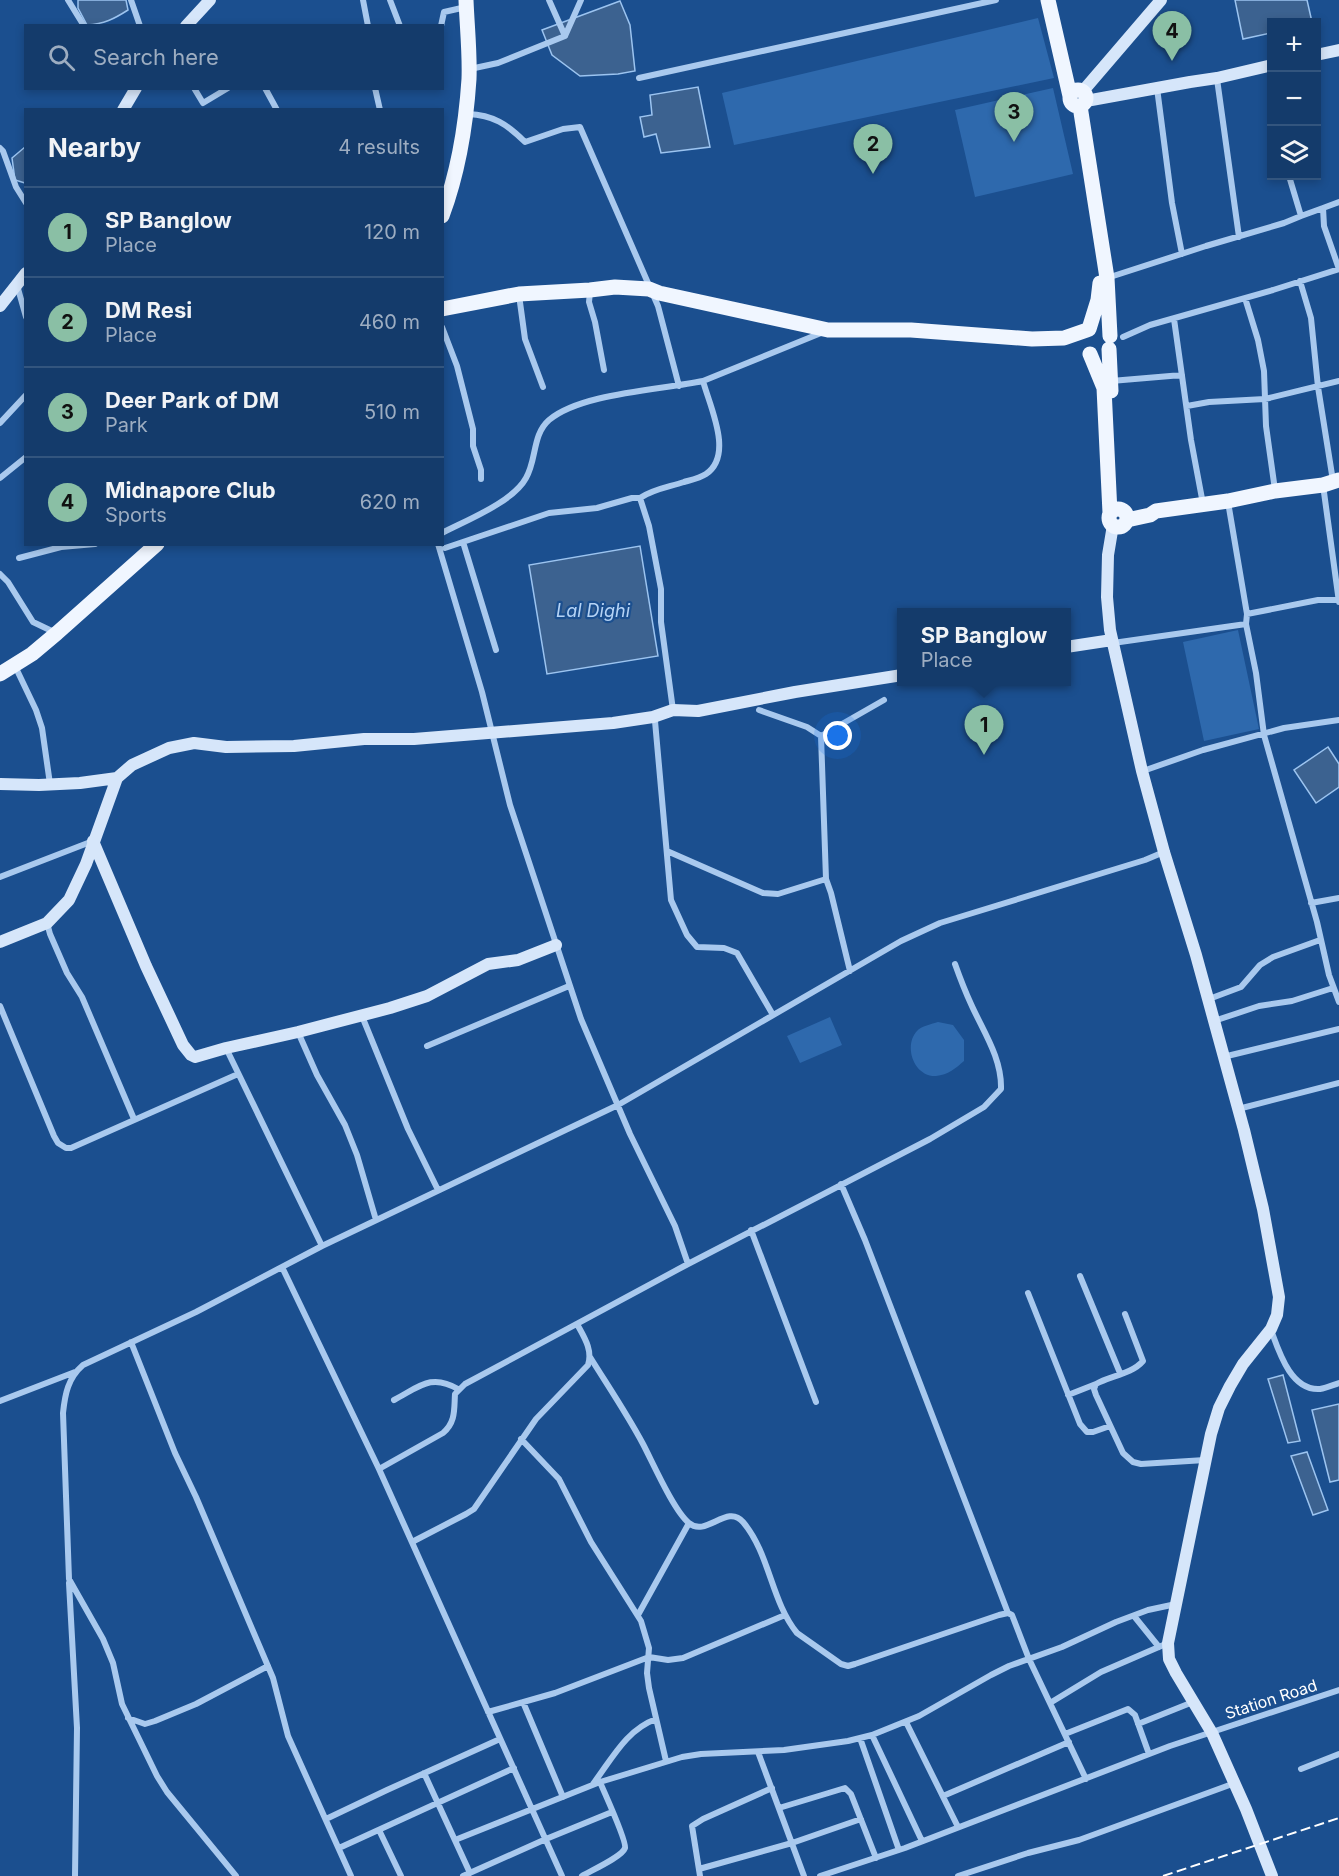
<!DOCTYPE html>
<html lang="en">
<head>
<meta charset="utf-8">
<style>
	body { margin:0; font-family:Inter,sans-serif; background:#214673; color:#f1f3f6 }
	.controls { position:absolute; right:18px; top:18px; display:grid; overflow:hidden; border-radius:0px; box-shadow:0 3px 9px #0003 }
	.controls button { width:54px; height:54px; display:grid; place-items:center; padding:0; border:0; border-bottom:2px solid #33557e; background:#143b6b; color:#f1f3f6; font:30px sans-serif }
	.you { position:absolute; left:838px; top:736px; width:21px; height:21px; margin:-15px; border:4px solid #fff; border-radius:50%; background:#1a73e8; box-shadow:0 0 0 9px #1a73e833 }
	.badge { display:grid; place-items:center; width:39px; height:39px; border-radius:50%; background:#8abfa5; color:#111; font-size:20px; font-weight:700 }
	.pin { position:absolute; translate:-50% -50px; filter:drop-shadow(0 2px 3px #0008) }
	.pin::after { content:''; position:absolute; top:32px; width:21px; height:18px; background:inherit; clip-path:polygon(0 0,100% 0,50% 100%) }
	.popup { position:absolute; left:897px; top:608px; width:174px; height:78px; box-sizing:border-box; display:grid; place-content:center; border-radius:0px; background:#143b6b; filter:drop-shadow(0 2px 4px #0005); font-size:20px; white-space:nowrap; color:#9dadc1 }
	.popup b { font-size:22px; color:#f1f3f6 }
	.popup::after { content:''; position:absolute; left:50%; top:100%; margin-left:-12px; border:12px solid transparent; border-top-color:#143b6b }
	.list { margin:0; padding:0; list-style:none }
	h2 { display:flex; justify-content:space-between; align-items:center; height:78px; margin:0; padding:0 24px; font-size:26px }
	h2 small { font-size:20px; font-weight:400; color:#9dadc1 }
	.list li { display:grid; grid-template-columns:39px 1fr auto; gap:18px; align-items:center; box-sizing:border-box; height:90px; padding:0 24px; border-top:2px solid #33557e }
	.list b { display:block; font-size:22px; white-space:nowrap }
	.list p { margin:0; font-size:20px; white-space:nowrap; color:#9dadc1 }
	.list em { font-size:20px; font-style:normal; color:#9dadc1 }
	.icon { flex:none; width:33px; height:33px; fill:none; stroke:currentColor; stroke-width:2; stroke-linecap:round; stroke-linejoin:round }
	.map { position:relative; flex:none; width:1339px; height:1876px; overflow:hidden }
	.search { position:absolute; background:#143b6b; box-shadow:0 3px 9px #0003; left:24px; top:24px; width:420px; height:66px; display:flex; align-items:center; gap:15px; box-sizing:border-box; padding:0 21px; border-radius:0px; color:#9dadc1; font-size:22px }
	.panel { position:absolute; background:#143b6b; box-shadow:0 3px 9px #0003; left:24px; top:108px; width:420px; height:438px; border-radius:0px }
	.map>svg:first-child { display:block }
	.green { fill:#2e69ad }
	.water { fill:#3c6290; stroke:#9cc4f0; stroke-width:1.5 }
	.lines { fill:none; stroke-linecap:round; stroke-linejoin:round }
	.street { stroke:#a9c9ee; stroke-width:6 }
	.secondary { stroke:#d6e6fa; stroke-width:12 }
	.primary { stroke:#f0f6ff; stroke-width:15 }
	.rail { stroke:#fff; stroke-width:2; stroke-dasharray:10 4.5; stroke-linecap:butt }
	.labels { text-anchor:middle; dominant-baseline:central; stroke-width:4.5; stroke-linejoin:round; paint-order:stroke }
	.street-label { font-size:16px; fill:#fff; stroke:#1b4f8f }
	.water-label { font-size:18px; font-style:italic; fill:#b5d3f5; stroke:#1b4f8f }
</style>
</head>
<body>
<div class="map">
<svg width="1339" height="1876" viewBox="0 0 1339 1876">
	<rect width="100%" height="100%" fill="#1b4f8f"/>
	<path class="green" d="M1038 18 1054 78 734 145 722 93Z
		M1053 88 1073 174 975 197 955 110Z
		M1238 630 1259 729 1204 741 1183 642Z
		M830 1017 842 1045 800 1063 787 1036Z
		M938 1022 953 1025 964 1040V1061C956 1068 948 1075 936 1076 914 1077 903 1046 917 1031 921 1026 932 1024 938 1022Z"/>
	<path class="water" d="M78 0H126L128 10C114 19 104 24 87 25L78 8Z
		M1235 0H1307L1312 22H1272L1271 33 1243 39Z
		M620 1 630 25 635 71 618 74 580 76 552 55 542 30Z
		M698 87 710 147 661 153 656 134 644 137 640 117 652 115 650 95Z
		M25 147 26 181 25 183 15 180 12 158Z
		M640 546 658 656 547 674 529 565Z
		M1328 747 1339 764V787L1316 803 1294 770Z
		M1283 1375 1300 1441 1288 1443 1268 1379Z
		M1339 1404V1480L1330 1482 1312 1410Z
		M1307 1452 1328 1510 1313 1515 1291 1456Z"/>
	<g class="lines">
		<path class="street" d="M68 0 84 26
			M131 0 140 26
			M363 0 368 26
			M390 0 400 26
			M549 0 565 36
			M441 26 444 12 466 7
			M470 69 498 63 565 36 581 0
			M639 78 996 0
			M1217 79 1239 237
			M194 88 203 103 228 88
			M265 88 277 110
			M375 88 380 110
			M1157 88 1172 203 1182 254
			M468 114C493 115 507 124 525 142L563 129 580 127 658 306 679 386
			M0 148 3 151 16 187 26 203
			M1289 176 1301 216 1323 208 1324 226 1339 269
			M1323 208 1339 202
			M1107 278 1206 246 1284 223 1301 216
			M1300 281 1311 318 1318 387 1333 481
			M17 285 26 317
			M590 292 589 302 595 322 604 370
			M519 295 525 339 543 387
			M1245 298 1258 340 1264 371 1266 426 1275 490
			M1174 319 1191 440 1203 504
			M442 327 457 366 473 429V446L481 470V479
			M1123 337 1150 325 1273 290 1339 269
			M1111 381 1182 375
			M1187 406 1209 402 1265 399 1339 381
			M0 423 26 395
			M0 478 26 457
			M1323 485 1339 602
			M640 498C653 489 669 487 684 482 691 480 700 478 706 474 734 455 710 407 703 381L821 333
			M1228 502 1247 614 1246 624 1256 673 1264 735 1317 922 1329 975 1339 1002
			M442 533C467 520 513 502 526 478 537 459 532 435 549 420 581 393 660 390 703 381
			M463 542 496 650
			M438 544 482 692 510 805 581 1019 630 1134 675 1226 688 1264
			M445 548 549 513 597 508 632 498H640L649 526 661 589V622L673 710
			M19 558 61 547 95 544
			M0 574 8 582 33 622 56 633
			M1247 614 1318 600H1339
			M1113 643 1246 624
			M15 666 36 710 42 728 50 784
			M759 710 807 727 821 736 826 879
			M653 718 655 721 671 900 687 935 697 947 724 948 737 953 773 1015
			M821 736 884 700
			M1143 771 1203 750 1284 728 1339 720
			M667 851 763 893 778 894 826 879 831 893 850 971
			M0 877 93 841
			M1311 903 1339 898
			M47 923 50 934 67 973 82 997 134 1119
			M1209 999 1241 987 1260 965 1273 957 1320 940
			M0 1006 54 1136 58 1143 66 1148H71L238 1074
			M362 1016 408 1129 438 1190
			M1214 1021 1259 1006 1292 1001 1333 988
			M298 1032 317 1075 345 1125 357 1155 376 1220
			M427 1046 569 986
			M226 1048 322 1246
			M1223 1057 1339 1029
			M1238 1109 1339 1083
			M841 1184 865 1240 1008 1613
			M751 1230 816 1402
			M282 1267 379 1469 562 1876
			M1080 1276 1120 1373
			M1028 1293 1080 1424 1087 1432H1093L1110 1426
			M1125 1314 1143 1361C1132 1374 1110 1376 1096 1384L1094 1389 1096 1395 1123 1453 1133 1462 1141 1464 1205 1460
			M1271 1330C1279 1352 1291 1391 1320 1389 1326 1388 1333 1385 1339 1383
			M131 1342 175 1453 196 1497 273 1678 288 1736 351 1876
			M590 1357C608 1386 627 1414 643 1444 653 1463 674 1511 689 1523 706 1538 727 1503 743 1522 770 1554 771 1601 797 1633L841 1664 848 1666 855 1664 999 1615 1008 1613 1012 1615 1029 1659 1086 1779
			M1068 1395 1096 1384
			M394 1400C419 1387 431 1373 458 1389
			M0 1401 75 1372
			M521 1439 559 1479 591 1542 641 1621 649 1648 647 1673 649 1688 666 1761
			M379 1469 443 1433C456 1422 454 1409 455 1394L465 1384 688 1264 930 1139 984 1107 1001 1089C1002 1058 983 1031 971 1004 965 991 960 978 955 964
			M412 1542 466 1514 474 1509 536 1419 588 1365C593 1350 584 1337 577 1324
			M69 1583 77 1728 75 1876
			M638 1615 689 1523
			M1134 1616 1159 1647
			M523 1702 563 1797
			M1050 1703 1101 1672 1168 1643
			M488 1712 555 1693 649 1657 668 1660 683 1658 785 1615
			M128 1718 145 1724 155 1721 196 1704 268 1666
			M906 1722 958 1827
			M1138 1724 1193 1702
			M1065 1734 1128 1709 1135 1715 1149 1754
			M872 1735 922 1841
			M860 1738 899 1850
			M758 1752 804 1876
			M1301 1769 1339 1754
			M424 1773 470 1873
			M593 1784C612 1759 626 1730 656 1719
			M943 1796 1069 1742
			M779 1808 845 1788 851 1794 876 1858
			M326 1819 387 1790 500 1739
			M379 1830 401 1876
			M455 1840 600 1782 682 1757 701 1754 784 1750 848 1741 872 1735 919 1716 991 1675 1009 1666 1062 1647 1116 1622 1148 1610 1176 1604
			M339 1848 514 1768
			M699 1869 792 1843 861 1819
			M236 1876 167 1792 157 1776 122 1704 113 1663 103 1639 69 1579 63 1413C65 1394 68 1378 83 1365L196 1312 322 1246 618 1105 901 941 940 923 1145 860 1164 852
			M463 1876 546 1839 612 1812
			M582 1876C590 1871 622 1857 625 1848 627 1841 604 1792 600 1782
			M700 1876 692 1826 703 1819 772 1788
			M820 1876 905 1848 1170 1746 1339 1690
			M958 1876 1028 1853 1079 1840 1235 1783"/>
		<path class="secondary" d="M186 26 210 0
			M1316 55 1339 50
			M1083 91 1161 0
			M1086 101 1190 82 1217 78 1272 65
			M123 110 136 88
			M0 306 26 273
			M1113 525 1108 555 1107 597 1110 630 1142 771 1164 852 1196 955 1244 1130 1263 1209 1279 1297 1277 1315 1271 1329 1243 1364 1230 1386 1219 1408 1211 1434 1168 1643 1169 1659 1176 1673 1212 1733 1246 1809 1272 1876
			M1066 647 1112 640
			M0 784 39 785 80 783 117 778 132 765 169 748 194 743 226 747 294 746 364 739H414L613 723 653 717 673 710 698 711 795 692 902 675
			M93 841 146 966 183 1045 191 1055 195 1057 226 1048 298 1032 390 1008 427 996 488 964 518 960 556 945
			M0 942 47 923 69 900 86 864 117 778"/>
		<path class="primary" d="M1048 0 1070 96
			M1070 98a8 8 0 1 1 16 0a8 8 0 1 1-16 0Z
			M1080 106 1107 278 1110 336
			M442 216C458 173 466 125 469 79 470 53 467 26 466 0
			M442 309 519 294 590 290 615 287 649 289 659 293 828 330H911L1032 339 1064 338 1087 330
			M1089 329 1098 300 1100 283
			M1109 349 1111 391
			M1090 354 1104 388 1110 513
			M1109 518a9 9 0 1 1 18 0a9 9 0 1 1-18 0Z
			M1127 520 1150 515 1156 511 1228 501 1275 491 1323 485 1339 480
			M0 674 32 654 57 633 157 544"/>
		<path class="rail" d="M1163 1876 1339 1818"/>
	</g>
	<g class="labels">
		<g class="street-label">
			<text transform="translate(1271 1699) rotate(-18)">Station Road</text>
		</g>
		<g class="water-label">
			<text x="593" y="610">Lal Dighi</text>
		</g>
	</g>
</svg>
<div class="controls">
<button>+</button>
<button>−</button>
<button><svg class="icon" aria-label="layers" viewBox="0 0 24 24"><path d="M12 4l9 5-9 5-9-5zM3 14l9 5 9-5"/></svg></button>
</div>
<div class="you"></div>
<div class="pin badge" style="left:984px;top:755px">1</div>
<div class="popup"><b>SP Banglow</b>Place</div>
<div class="pin badge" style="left:873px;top:174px">2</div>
<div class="pin badge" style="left:1014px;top:142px">3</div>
<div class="pin badge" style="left:1172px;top:61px">4</div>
<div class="search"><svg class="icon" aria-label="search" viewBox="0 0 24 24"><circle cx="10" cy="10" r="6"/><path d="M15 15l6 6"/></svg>Search here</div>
<section class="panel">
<h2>Nearby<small>4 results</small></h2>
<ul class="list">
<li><span class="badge">1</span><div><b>SP Banglow</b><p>Place</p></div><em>120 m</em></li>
<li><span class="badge">2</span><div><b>DM Resi</b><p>Place</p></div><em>460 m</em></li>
<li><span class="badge">3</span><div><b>Deer Park of DM</b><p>Park</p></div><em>510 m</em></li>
<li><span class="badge">4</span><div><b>Midnapore Club</b><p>Sports</p></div><em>620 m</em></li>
</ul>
</section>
</div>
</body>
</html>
